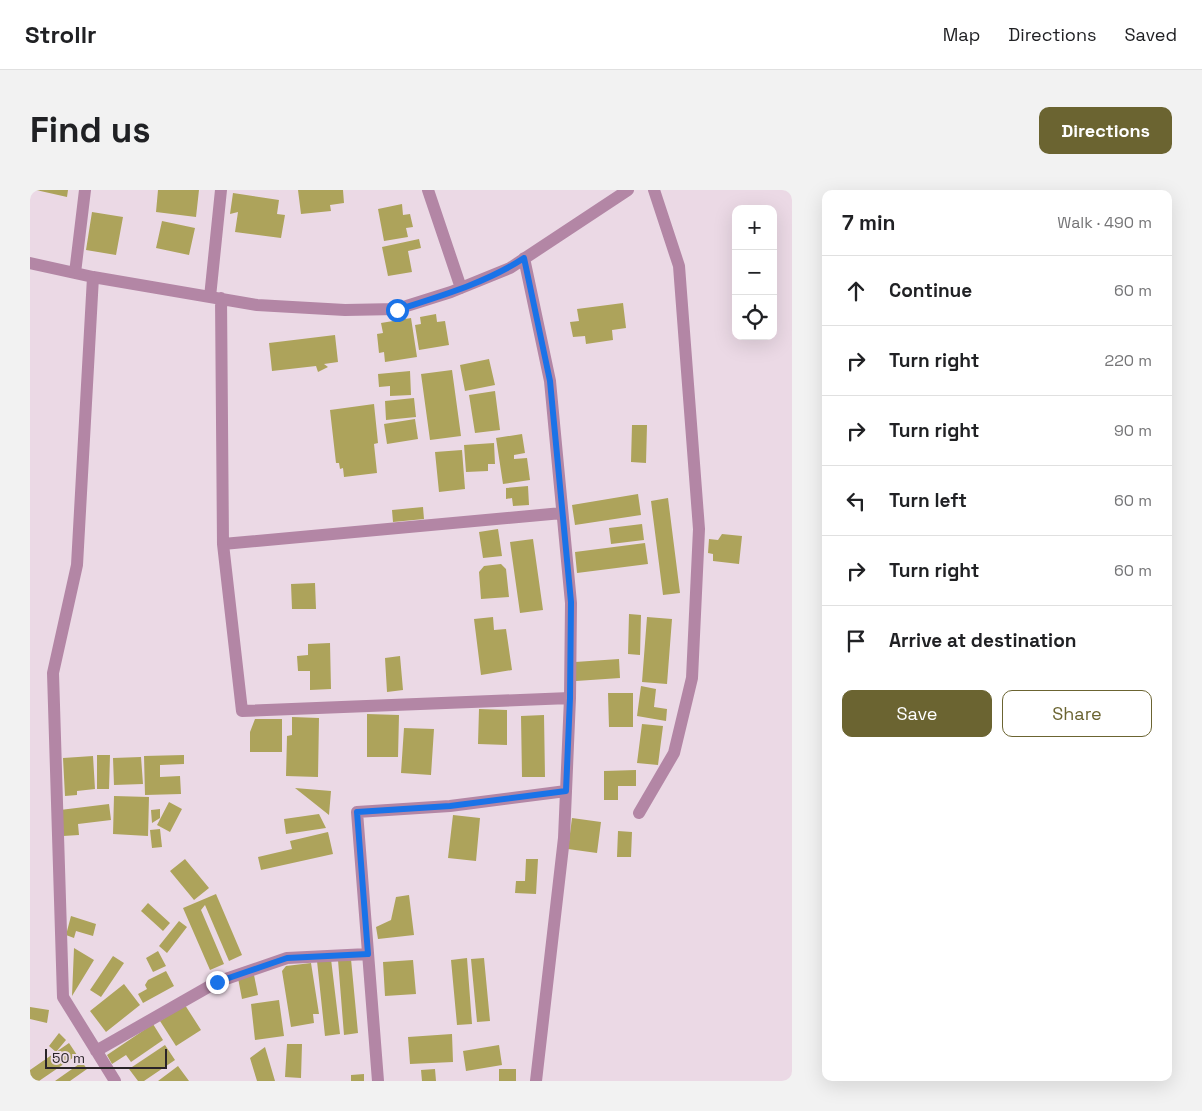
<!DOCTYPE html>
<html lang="en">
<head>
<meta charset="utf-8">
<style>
	body { margin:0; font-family:"Space Grotesk",sans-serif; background:#f2f2f2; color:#202124 }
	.controls { position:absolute; right:15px; top:15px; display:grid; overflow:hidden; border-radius:10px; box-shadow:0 5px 20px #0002 }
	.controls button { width:45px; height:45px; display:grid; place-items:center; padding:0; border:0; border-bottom:1px solid #e0e0e0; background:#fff; color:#202124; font:25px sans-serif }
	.scale { position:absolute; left:15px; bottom:12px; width:122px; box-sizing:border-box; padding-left:5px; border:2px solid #2a2428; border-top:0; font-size:14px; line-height:18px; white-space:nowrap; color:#2a2428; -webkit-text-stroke:4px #ebd9e5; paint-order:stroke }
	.stop { position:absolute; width:15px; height:15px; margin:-11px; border:4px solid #1a73e8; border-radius:50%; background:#fff }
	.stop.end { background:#1a73e8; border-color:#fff; box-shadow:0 1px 5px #0008 }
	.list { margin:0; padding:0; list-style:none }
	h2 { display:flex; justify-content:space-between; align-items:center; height:65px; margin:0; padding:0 20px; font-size:21px }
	h2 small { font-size:16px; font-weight:400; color:#757577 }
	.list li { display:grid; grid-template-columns:32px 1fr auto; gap:15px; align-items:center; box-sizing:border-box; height:70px; padding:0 20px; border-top:1px solid #e0e0e0 }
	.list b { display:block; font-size:19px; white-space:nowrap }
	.list em { font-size:16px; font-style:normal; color:#757577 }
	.actions { display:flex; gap:10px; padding:15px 20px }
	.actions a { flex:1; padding:11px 0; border:1px solid #6b6431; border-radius:10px; text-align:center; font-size:18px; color:#6b6431 }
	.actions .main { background:#6b6431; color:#fff }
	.icon { flex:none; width:28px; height:28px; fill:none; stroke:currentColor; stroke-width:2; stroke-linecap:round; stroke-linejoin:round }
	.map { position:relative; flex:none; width:762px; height:891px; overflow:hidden; border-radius:10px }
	header { display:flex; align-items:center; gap:30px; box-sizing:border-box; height:70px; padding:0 25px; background:#fff; border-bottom:1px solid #e0e0e0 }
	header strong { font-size:24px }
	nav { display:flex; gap:28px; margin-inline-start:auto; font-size:18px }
	.intro { display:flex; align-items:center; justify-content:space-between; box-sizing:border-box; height:120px; padding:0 30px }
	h1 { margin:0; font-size:35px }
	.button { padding:12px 22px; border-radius:10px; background:#6b6431; color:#fff; font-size:18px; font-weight:700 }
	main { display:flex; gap:30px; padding:0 30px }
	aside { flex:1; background:#fff; border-radius:10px; box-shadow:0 5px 20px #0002 }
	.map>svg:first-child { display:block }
	.building { fill:#ada35b }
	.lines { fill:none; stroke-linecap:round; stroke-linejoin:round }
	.minor { stroke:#b386a5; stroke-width:12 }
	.route { stroke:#1a73e8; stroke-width:6 }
</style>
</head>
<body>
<header>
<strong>Strollr</strong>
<nav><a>Map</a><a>Directions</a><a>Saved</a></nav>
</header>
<div class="intro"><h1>Find us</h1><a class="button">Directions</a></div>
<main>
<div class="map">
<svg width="762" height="891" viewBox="0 0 762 891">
	<rect width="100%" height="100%" fill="#ebd9e5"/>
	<path class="building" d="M6 0H38L37 7Z
		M128 0H169L166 27 126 22Z
		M268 0H313L314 13 300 15 301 21 271 24Z
		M203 3 249 10 247 24 255 25 251 48 205 42 208 22 200 24Z
		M372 14 373 25 380 24 383 37 376 38 378 47 354 51 348 19Z
		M62 22 93 27 86 65 56 60Z
		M132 31 165 38 159 65 126 58Z
		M389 49 391 58 378 61 382 82 358 86 352 57Z
		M593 113 596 138 582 140 583 150 556 154 555 146 543 147 540 132 549 131 547 119Z
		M406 124 407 132 415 131 419 155 389 160 385 135 391 134 390 127Z
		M381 128 387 167 355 172 354 162 349 163 347 144 353 143 351 133Z
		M305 145 308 172 294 174 298 177 288 182 286 176 242 181 239 153Z
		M459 169 465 195 435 201 430 175Z
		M422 180 431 246 400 250 391 184Z
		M380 181 381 205 360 206V196L349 197 348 184Z
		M465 201 470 240 445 243 439 205Z
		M384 208 386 227 356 230 355 211Z
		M344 214 348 253 344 254 347 283 314 287 313 278 310 279 309 273H306L300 220Z
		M385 229 388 249 357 254 354 234Z
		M602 235H617L616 273 601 272Z
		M492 244 495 263 484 265V269L497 268 500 290 473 294 466 248Z
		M464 253 465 274H458V281L436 282 434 255Z
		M432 260 435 299 409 302 405 262Z
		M498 296 499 315 483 316 482 308 476 309V298Z
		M608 304 611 325 545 335 542 315Z
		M638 308 650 403 633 405 621 311Z
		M393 317 394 329 363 332 362 320Z
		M612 334 614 350 581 354 579 338Z
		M468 339 472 366 453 368 449 342Z
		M692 344 712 346 709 374 683 371V364L678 363 679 349 688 350Z
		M503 349 513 420 490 423 480 352Z
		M615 353 618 374 547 383 545 362Z
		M471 374 476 379 479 407 451 409 449 382 454 376Z
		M285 393 286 419H262L261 394Z
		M599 424 611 425 610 465 598 464Z
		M463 427 464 440 476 439 482 480 451 485 444 429Z
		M617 427 642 429 637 494 612 492Z
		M300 453 301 499 280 500V481H268L267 466 278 465V454Z
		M370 466 373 500 357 502 355 468Z
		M589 469 590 488 546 491 545 472Z
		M611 496 626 499 624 517 637 519 636 531 607 526Z
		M578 503H603V537H579Z
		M449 519 477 520V555L448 554Z
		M337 524 369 525 368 567H337Z
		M514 525 515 587H492L491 526Z
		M262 527 289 528 288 587 256 586 257 546 262 545Z
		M225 529H252V562H220V542Z
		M612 534 633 536 628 575 607 573Z
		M374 538 404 539 401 585 371 583Z
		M67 565H80L79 599H67Z
		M154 565V574L130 575V587L150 586 151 604 115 605 114 566Z
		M63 566 65 599 47 601V605L35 606 33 568Z
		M111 567 113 594 84 595 83 568Z
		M606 580V596H588V610H574V581Z
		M265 598 301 601 299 625Z
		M84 606 119 607 118 646 83 644Z
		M139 612 152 619 140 642 127 635Z
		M79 614 81 630 48 634 49 645 33 646 30 620Z
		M130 619V628L122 633 121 620Z
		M289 624 296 638 256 644 254 629Z
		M423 625 450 628 446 671 418 668Z
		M542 628 571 632 567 663 538 659Z
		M130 639 132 657 122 658 120 640Z
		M588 641 602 642 601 667H587Z
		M298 642 303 664 231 680 228 667 262 659 260 651Z
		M155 669 179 698 164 710 140 681Z
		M496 669H508L506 704 485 703 486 691H495Z
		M186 704 212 765 199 771 175 715 171 720 194 774 180 780 153 718Z
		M379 705 384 745 348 749 346 737 361 730 366 707Z
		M118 713 140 733 133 741 111 721Z
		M41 726 66 734 63 746 46 741 44 748 36 745Z
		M149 731 157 737 137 763 129 756Z
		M44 758 64 770 42 806Z
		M128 761 136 776 123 782 116 768Z
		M83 766 94 773 71 807 60 800Z
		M437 768 442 834 427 835 421 770Z
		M454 768 460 831 447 832 441 769Z
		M301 769 310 844 295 846 287 771Z
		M321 769 328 843 314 845 308 770Z
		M383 770 386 804 355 806 353 772Z
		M281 773 289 824H283L284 833 261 837 252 781 256 776Z
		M136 781 144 796 113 813 108 804 117 799 115 795 118 790Z
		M224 785 228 805 212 809 208 788Z
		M94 794 110 815 76 842 60 821Z
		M249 810 254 846 225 850 221 814Z
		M155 815 171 840 146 856 130 831Z
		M0 817 19 820 17 833 0 829Z
		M123 834 133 850 101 872 96 865 82 874 77 865Z
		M29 843 36 850 26 862 19 856Z
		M422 844 423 872 380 874 378 847Z
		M39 853 47 865 9 891H4L0 885V880Z
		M257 854H272L271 888 255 887Z
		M135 855 145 870 114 891H108L99 879Z
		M469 855 472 875 436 881 433 861Z
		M235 857 245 891H227L220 868Z
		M52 872 57 879 40 891H25Z
		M148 876 159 891H128Z
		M405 879 406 891H392L391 880Z
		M469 879H486V891H469Z
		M334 884V891H321V885Z"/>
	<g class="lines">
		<path class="minor" d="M398 0 431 98
			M494 68 520 191 541 413 540 508 534 648 506 891
			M0 73 63 87 227 115 315 120 367 119 421 102 480 78 598 0
			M45 83 55 0
			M63 87 47 375 23 483 33 807 85 891
			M180 107 191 0
			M191 108 193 354 212 521 540 508
			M193 354 532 323
			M609 623 644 563 662 488 669 339 649 76 624 0
			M66 861 187 792 257 768 338 764
			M348 891 327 622 420 616 536 601"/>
	</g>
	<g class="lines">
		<path class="route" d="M187 792 257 768 338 764 327 622 420 616 536 601 540 508 541 412 520 191 494 68C456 93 410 106 367 120"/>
	</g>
</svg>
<div class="controls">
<button>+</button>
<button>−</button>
<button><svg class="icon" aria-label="locate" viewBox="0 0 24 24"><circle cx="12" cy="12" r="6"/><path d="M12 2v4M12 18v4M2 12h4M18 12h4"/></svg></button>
</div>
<div class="scale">50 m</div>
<div class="stop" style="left:367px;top:120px"></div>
<div class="stop end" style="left:187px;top:792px"></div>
</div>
<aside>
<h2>7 min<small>Walk · 490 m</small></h2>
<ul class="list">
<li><svg class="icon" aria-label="ahead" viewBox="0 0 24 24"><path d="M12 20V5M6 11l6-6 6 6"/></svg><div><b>Continue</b></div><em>60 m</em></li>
<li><svg class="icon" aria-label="right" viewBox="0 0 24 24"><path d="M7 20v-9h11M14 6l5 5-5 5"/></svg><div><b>Turn right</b></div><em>220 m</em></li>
<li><svg class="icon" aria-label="right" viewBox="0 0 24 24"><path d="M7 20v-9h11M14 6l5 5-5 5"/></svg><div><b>Turn right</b></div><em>90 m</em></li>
<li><svg class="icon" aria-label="left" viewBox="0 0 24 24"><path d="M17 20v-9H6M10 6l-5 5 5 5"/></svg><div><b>Turn left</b></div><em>60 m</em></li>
<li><svg class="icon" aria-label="right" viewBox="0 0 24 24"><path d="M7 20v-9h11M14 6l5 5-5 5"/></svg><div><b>Turn right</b></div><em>60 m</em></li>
<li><svg class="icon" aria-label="arrive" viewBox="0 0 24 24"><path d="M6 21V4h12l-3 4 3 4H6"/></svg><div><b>Arrive at destination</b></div></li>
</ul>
<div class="actions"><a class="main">Save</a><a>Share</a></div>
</aside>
</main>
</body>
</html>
